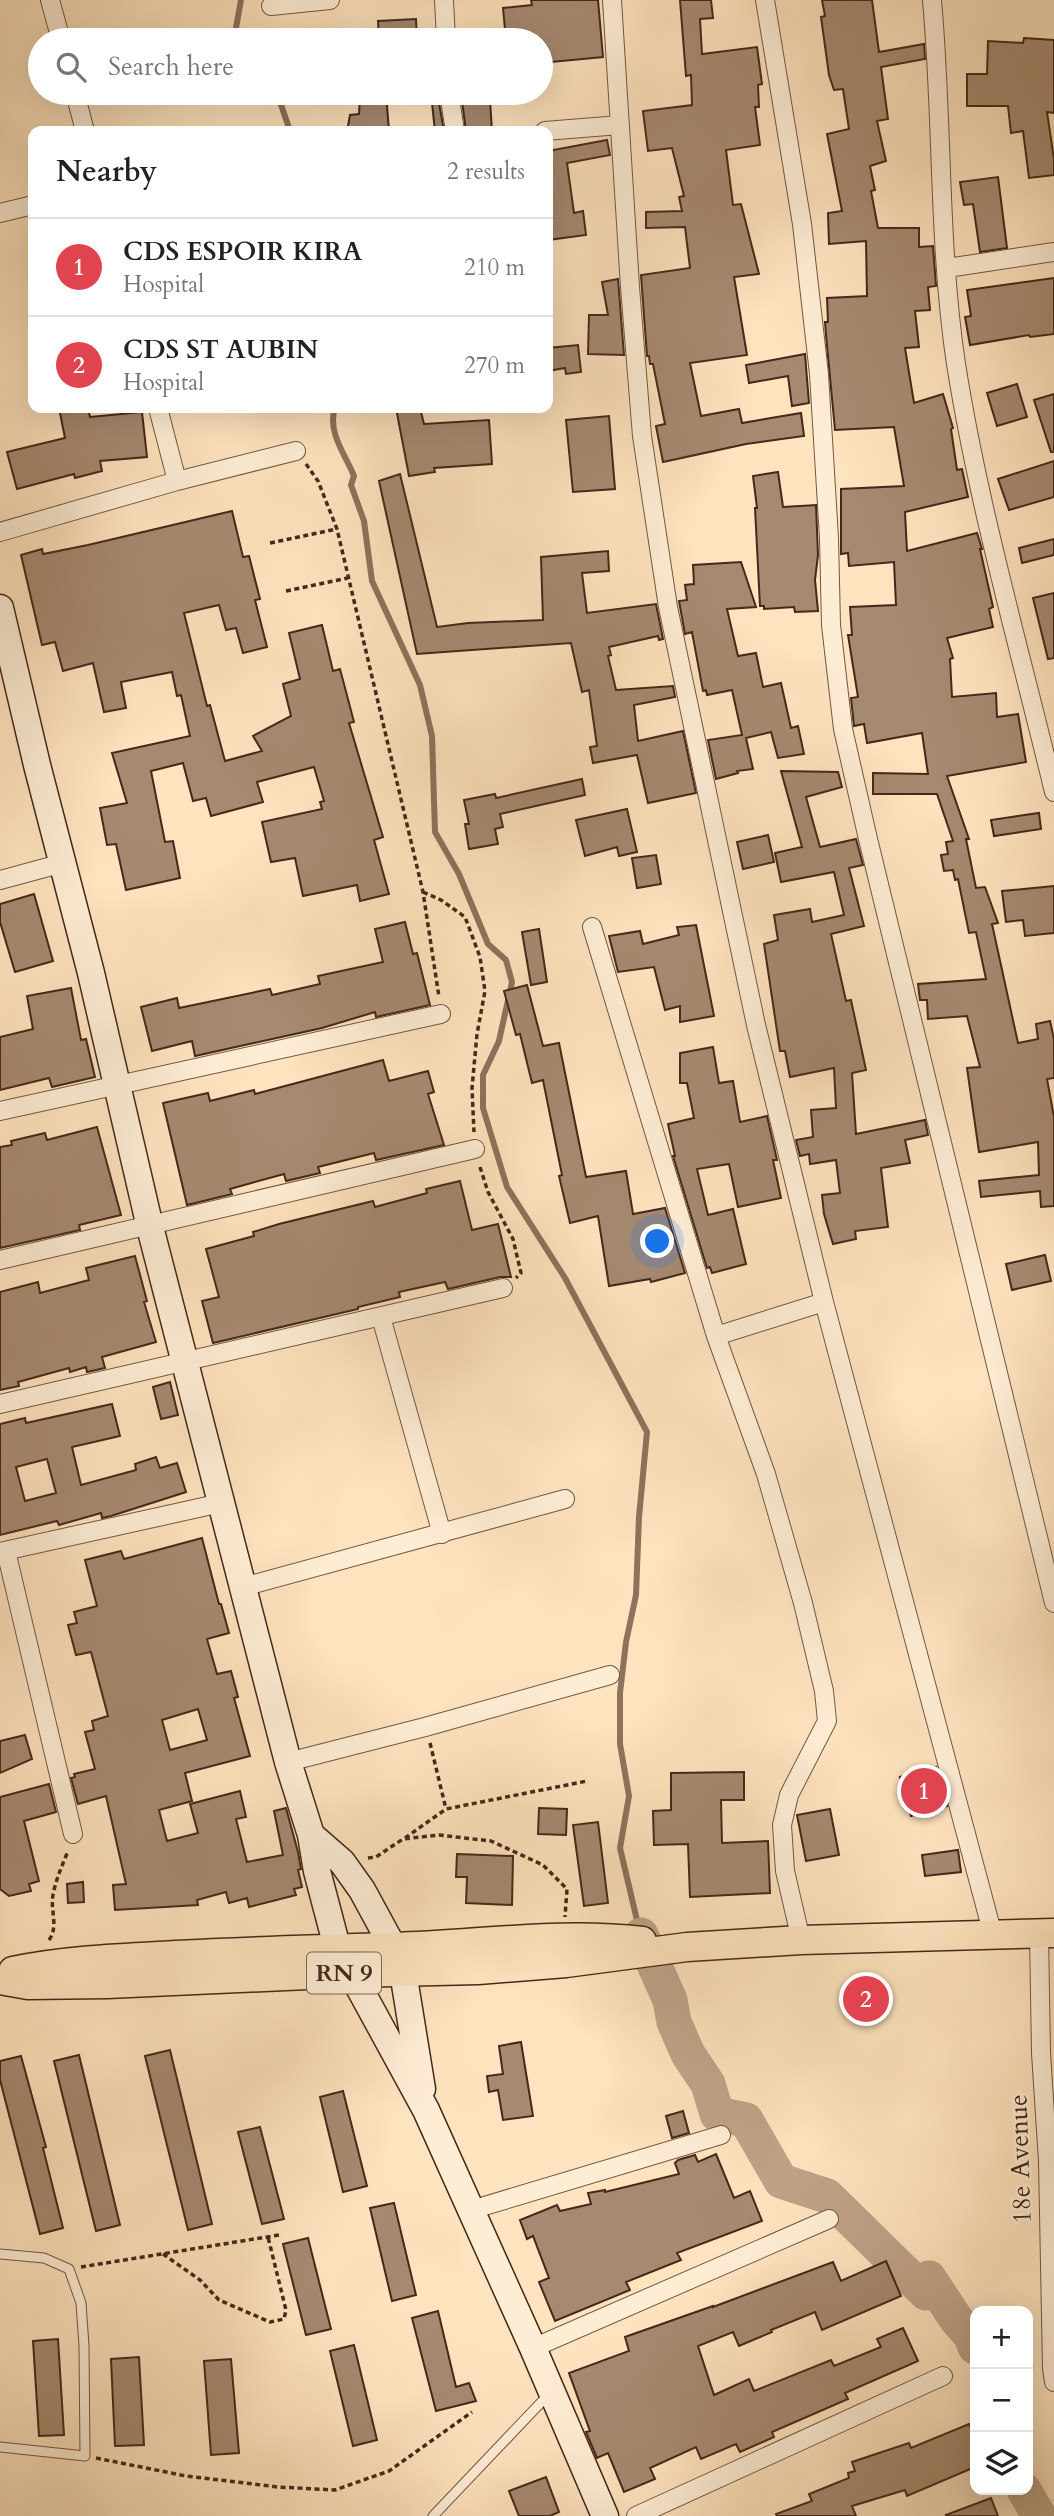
<!DOCTYPE html>
<html lang="en">
<head>
<meta charset="utf-8">
<style>
	body { margin:0; font-family:Cardo,serif; background:#f2f2f2; color:#222 }
	.controls { position:absolute; right:21px; bottom:21px; display:grid; overflow:hidden; border-radius:14px; box-shadow:0 7px 28px #0002 }
	.controls button { width:63px; height:63px; display:grid; place-items:center; padding:0; border:0; border-bottom:2px solid #e0e0e0; background:#fff; color:#222; font:35px sans-serif }
	.you { position:absolute; left:658px; top:1242px; width:24px; height:24px; margin:-18px; border:5px solid #fff; border-radius:50%; background:#1a73e8; box-shadow:0 0 0 10px #1a73e833 }
	.badge { display:grid; place-items:center; width:46px; height:46px; border-radius:50%; background:#db2777; color:#fff; font-size:23px; font-weight:700 }
	.pin { position:absolute; translate:-50% -50%; border:4px solid #fff; box-shadow:0 2px 7px #0006 }
	.list { margin:0; padding:0; list-style:none }
	h2 { display:flex; justify-content:space-between; align-items:center; height:91px; margin:0; padding:0 28px; font-size:30px }
	h2 small { font-size:23px; font-weight:400; color:#767676 }
	.list li { display:grid; grid-template-columns:46px 1fr auto; gap:21px; align-items:center; box-sizing:border-box; height:98px; padding:0 28px; border-top:2px solid #e0e0e0 }
	.list b { display:block; font-size:26px; white-space:nowrap }
	.list p { margin:0; font-size:23px; white-space:nowrap; color:#767676 }
	.list em { font-size:23px; font-style:normal; color:#767676 }
	.icon { flex:none; width:38px; height:38px; fill:none; stroke:currentColor; stroke-width:2; stroke-linecap:round; stroke-linejoin:round }
	.map { position:relative; flex:none; width:1054px; height:2516px; overflow:hidden }
	.search { position:absolute; background:#fff; box-shadow:0 7px 28px #0002; left:28px; top:28px; width:525px; height:77px; display:flex; align-items:center; gap:18px; box-sizing:border-box; padding:0 24px; border-radius:38px; color:#767676; font-size:26px }
	.panel { position:absolute; background:#fff; box-shadow:0 7px 28px #0002; left:28px; top:126px; width:525px; height:287px; border-radius:14px }
	.map>svg:first-child { display:block }
	.lines { fill:none; stroke-linecap:round; stroke-linejoin:round }
	.stream { stroke:#8e725c; stroke-width:6 }
	.river { stroke:#bea387; stroke-width:35 }
	.building { fill:#a58970; stroke:#45281b; stroke-width:2; fill-rule:evenodd }
	.lane-casing { stroke:#735744; stroke-width:11 }
	.street-casing { stroke:#735744; stroke-width:20 }
	.secondary-casing { stroke:#45281b; stroke-width:29 }
	.primary-casing { stroke:#45281b; stroke-width:31 }
	.path { stroke:#45281b; stroke-width:3.5; stroke-dasharray:5 3.5; stroke-linecap:butt }
	.lane { stroke:#feedd5; stroke-width:9 }
	.street { stroke:#feedd5; stroke-width:18 }
	.secondary { stroke:#feedd5; stroke-width:26 }
	.primary { stroke:#fde3be; stroke-width:28 }
	.labels { text-anchor:middle; dominant-baseline:central; stroke-width:5; stroke-linejoin:round; paint-order:stroke }
	.shield { fill:#feedd5; stroke:#7c6353; stroke-width:2 }
	.shield-label { font-size:24px; font-weight:bold; fill:#45281b }
	.street-label { font-size:26px; fill:#45281b; stroke:#feedd5 }
</style>
</head>
<body>
<div class="map">
<svg width="1054" height="2516" viewBox="0 0 1054 2516">
	<rect width="100%" height="100%" fill="#fde3be"/>
	<filter id="stains"><feTurbulence type="fractalNoise" baseFrequency=".00286" numOctaves="4"/><feColorMatrix values="0 0 0 0 .2 0 0 0 0 .09 0 0 0 0 .02 0 0 0 .5 -.17"/></filter>
	<radialGradient id="worn" r=".72"><stop offset=".6" stop-color="#630" stop-opacity="0"/><stop offset="1" stop-color="#630" stop-opacity=".3"/></radialGradient>
	<g class="lines">
		<path class="stream" d="M235 40 234 39 241 0
			M277 93 290 131
			M335 408C327 432 345 454 354 476L351 485 364 521 372 581 420 685 432 736 435 832 459 874 488 944 506 960 512 982 499 1041 483 1075V1108L507 1187 565 1278 647 1432 639 1517 636 1595 626 1642 620 1693V1744L629 1796 620 1848 640 1933"/>
		<path class="river" d="M641 1935 670 2000 674 2022 688 2054 708 2084 717 2114 746 2120 781 2181 827 2196 926 2293 929 2278 956 2319 971 2336 975 2347
			M1024 2490 1039 2516"/>
	</g>
	<path class="building" d="M531 0H598L603 57 541 63V40H506L503 8 532 5Z
		M680 0H711L713 18 700 19 702 54 757 47 762 84 758 85 759 107H755L760 145 726 150 733 205 741 204 759 274 734 277 747 355 690 363 701 416 739 409 742 423 801 413 804 436 746 444 663 462 656 426 665 424 653 364H650L649 356H647L641 275 690 268 685 227 646 228V212L682 211 679 197 684 196 672 148 648 151 643 111 692 105 691 75 686 76Z
		M822 0H872L879 52 924 44 925 59 881 67 888 119 877 121 886 161 870 166 875 190 871 191 878 228H919V247L933 246 936 286 928 287 930 310 915 311 919 347 905 348 914 403 943 394 953 428 951 429 957 470 962 469 968 497 905 512 907 551 977 533 982 549H980L993 607 989 609 993 627 947 638 953 658 950 659 952 697 996 693 997 717 1018 714 1026 762 947 776 969 839H966L976 888 985 887 998 923 992 924 1018 1043 1038 1039 1036 1024 1050 1021 1054 1039V1078L1047 1079 1054 1117V1206L1041 1207 1040 1191 981 1197 979 1181 1039 1175 1038 1142 979 1152 967 1068 980 1067 967 1016 928 1019 927 1000H920L918 984 986 979 976 932 969 933 958 879 955 880 953 870 944 871 941 855 948 854 946 842 953 841 937 794H873V773L928 774 922 733 867 743 864 724 854 726 851 698 858 697 848 635H852L850 607 896 605 894 562 849 566 848 553 841 554V489L904 486 894 427 835 430 826 335 825 322H828L827 298 867 296 866 241 829 244 828 213 842 211 827 134 849 129 843 89 834 90 829 75 821 17 825 16Z
		M416 19 417 40H379L378 21Z
		M1024 38 1054 40V113L1047 112 1054 159V175L1029 178 1023 131 1011 133 1008 106H967V74H987L988 41 1023 43Z
		M370 93H386L389 131H347L350 115 359 114 360 96Z
		M490 100 492 131H466L462 101Z
		M432 103H439L444 131H435Z
		M607 140 610 155 567 163 574 213 583 211 586 235 548 240V151Z
		M998 177 1007 248 980 252 973 204 964 205 960 182Z
		M1054 278V334L1030 337 1029 335 970 345 965 317 971 316 967 290Z
		M618 279 624 355 588 354 589 315H608L602 282Z
		M578 345 581 372 566 374 565 368 548 371V348Z
		M805 354 809 403 792 406 788 376 749 383 746 365Z
		M1017 384 1027 417 997 426 987 393Z
		M1054 394V452H1051L1034 400Z
		M59 408H88L90 417 142 412 147 457 100 461 102 471 75 478 74 474 17 489 7 452 65 438Z
		M396 408H420L424 424 489 420 492 464 434 468 435 472 409 476Z
		M609 416 615 489 573 492 566 420Z
		M1054 461V497L1009 510 998 479Z
		M778 472 783 507 816 505 818 555 815 580 818 611 795 612 794 607 764 609V606H760L755 508H757L753 476Z
		M400 474 437 627 468 623 543 620 541 557 608 551 609 571 582 573 587 613 656 604 663 639 659 640 658 636 609 647 611 655 608 656 616 690 673 686 675 697 634 705 638 741 683 731 696 793 648 803 637 755 593 763 590 747 597 746 589 690 582 692 571 643 417 654 379 481Z
		M232 511 243 557 249 556 260 599 255 600 267 647 243 653 236 628 226 630 219 605 184 613 207 706 210 705 225 761 262 751 253 736 291 716 283 684 300 679 289 633 322 625 333 671 340 669 354 722 349 723 383 837 374 840 389 894 360 901 357 885 303 896 295 858 271 862 262 822 322 809 320 802 324 801 314 767 257 782 263 802 211 816 206 798 193 801 183 763 151 771 165 842 173 841 180 878 126 890 116 844 107 845 100 808 127 803 112 753 190 736 181 695 177 696 172 672 121 682 126 708 104 712 93 663 63 671 55 642 42 645 21 555 42 549 43 554 88 545Z
		M1054 539V555L1022 563 1019 548Z
		M741 562 756 607 727 609 738 656 756 653 763 687 781 683 791 728 798 726 804 754 778 758 771 732 746 738 753 769 737 771 738 773 716 779 708 740 742 735 732 690 707 695 706 690 703 691 692 632 685 634 679 601 687 600 685 585 694 584 693 565Z
		M1054 593V658L1048 659 1033 598Z
		M781 771 838 772 842 787 806 797 820 847 856 839 863 865 849 868 864 926 831 934 846 1001 851 1000 866 1070 852 1073 856 1134 925 1120 928 1135 905 1140 910 1163 881 1168 888 1227 855 1231 856 1239 833 1244 824 1214 822 1195 840 1193 836 1160 810 1164 809 1154 800 1156 796 1140 813 1137 811 1110 836 1108 834 1068 790 1077 785 1051H780L764 944 778 940 774 915 810 909 812 922 844 915 834 872 781 882 775 853 802 847Z
		M582 779 585 795 500 814 503 827 495 829 498 844 469 849 465 824H469L464 800 495 794 496 798Z
		M627 809 637 852 619 856 617 847 585 856 576 820Z
		M1039 813 1041 829 994 836 991 820Z
		M768 835 774 862 743 869 737 842Z
		M656 855 661 884 637 888 632 858Z
		M1054 886V933L1025 936 1023 920 1006 922 1002 891Z
		M34 894 53 961 15 972 0 922V904Z
		M405 922 413 954 417 953 430 1005 376 1017 375 1012 322 1028 195 1056 192 1041 152 1051 141 1007 177 998 179 1008 270 989 272 995 320 984 318 976 383 962 375 929Z
		M696 925 714 1016 680 1022V1006L665 1010 654 967 618 972 609 936 640 931 643 944 679 935 677 927Z
		M539 929 547 982 531 985 522 932Z
		M527 985 543 1046 559 1043 586 1177 626 1171 633 1214 665 1208 685 1273 651 1282 650 1279 609 1286 598 1216 570 1223 559 1176 562 1175 543 1080 532 1083 520 1034 516 1035 504 991Z
		M71 988 81 1040 86 1039 95 1077 52 1087 49 1078 0 1090V1037L33 1029 27 996Z
		M713 1047 719 1083 733 1081 740 1122 767 1116 777 1160H773L781 1198 738 1207 729 1164 697 1169 708 1215 733 1209 746 1264 712 1273 710 1267 707 1268 673 1156H675L668 1124 694 1118 687 1083H680V1053Z
		M383 1060 389 1081 428 1071 434 1092 428 1094 444 1145 376 1160 374 1153 318 1167 320 1173 286 1181 284 1174 230 1189 232 1194 187 1205 163 1103 208 1093 210 1101 254 1090 255 1094Z
		M97 1127 121 1215 79 1225 80 1230 0 1248V1147L12 1145 11 1141 45 1133 47 1140Z
		M460 1181 472 1230 498 1224 511 1277H500L448 1289 445 1282 399 1292 400 1297 358 1307V1309L213 1343 202 1301 219 1297 206 1249 254 1236 253 1232 279 1224 373 1201 375 1207 427 1193 426 1189Z
		M1045 1255 1051 1281 1012 1290 1006 1264Z
		M135 1256 147 1301 144 1302 156 1342 102 1357 105 1368 87 1372 86 1367 70 1372 69 1368 18 1382 19 1386 0 1390V1292L38 1282 40 1293 89 1280 86 1268Z
		M170 1382 178 1415 161 1419 153 1387Z
		M112 1404 120 1436 72 1447 81 1485 136 1470 135 1464 156 1457 160 1468 177 1463 186 1492 111 1516 102 1518 101 1513 59 1525 57 1521 0 1535V1424L25 1418 26 1423ZM47 1459 56 1493 25 1501 16 1467Z
		M202 1538 219 1604H221L229 1633 207 1639 217 1674 231 1671 238 1697 234 1698 250 1756 185 1773 192 1801 159 1810 167 1841 198 1833 190 1804 240 1791 246 1817 236 1819 247 1862 283 1855 274 1811 286 1808 298 1852 301 1869 298 1870 302 1887 294 1889 296 1895 249 1907 247 1898 229 1903 226 1892 197 1900 198 1905 115 1910 113 1885 126 1884 106 1796 78 1804 71 1778 75 1777 74 1774 95 1769 85 1732 94 1730 92 1721 108 1716 91 1652 76 1655 68 1625 77 1623 74 1612 97 1606 85 1560 121 1551 124 1559ZM198 1709 207 1740 170 1750 162 1720Z
		M25 1735 32 1759 0 1773V1741Z
		M936 1767 947 1806 911 1816 900 1777Z
		M744 1772V1800H721L722 1843 768 1841 770 1893 690 1897 688 1844 654 1845 653 1811 671 1810V1773Z
		M49 1784 56 1812 24 1821 39 1881 29 1884 31 1891 9 1896 0 1889V1797Z
		M539 1808 567 1809 566 1835 538 1834Z
		M830 1809 839 1855 806 1861 797 1815Z
		M598 1822 608 1903 584 1906 573 1825Z
		M958 1850 961 1872 925 1876 922 1855Z
		M457 1854 513 1856 512 1905 466 1903 467 1877H456Z
		M83 1882 84 1902 68 1903 67 1884Z
		M521 2042 533 2116 503 2120 498 2090 489 2092 487 2076 503 2074 499 2046Z
		M170 2050 212 2224 188 2230 145 2056Z
		M79 2055 120 2225 96 2231 54 2061Z
		M21 2056 46 2147 43 2148 63 2228 40 2234 0 2080V2061Z
		M343 2091 367 2186 343 2192 320 2097Z
		M683 2111 689 2133 672 2138 666 2116Z
		M260 2127 284 2219 262 2224 238 2132Z
		M716 2154 734 2198 750 2191 762 2221 677 2253 681 2260 626 2282 630 2290 555 2321 539 2282 549 2278 533 2236 527 2239 520 2220 557 2205 560 2211 591 2204 588 2193 605 2190V2192L679 2174 675 2163 678 2160 695 2155 698 2162Z
		M394 2203 416 2295 392 2301 370 2208Z
		M308 2238 331 2329 306 2335 283 2244Z
		M886 2261 901 2296 822 2330 815 2312 771 2330 772 2332 739 2346 733 2332 698 2346 714 2395 749 2379 754 2391 831 2360 834 2366 881 2347 877 2339 903 2328 918 2361 845 2393 848 2399 772 2432 774 2437 740 2452 736 2444 701 2459 696 2447 650 2468 655 2479 624 2492 608 2453 597 2458 586 2432 590 2431 569 2373 629 2351 625 2337 713 2306V2307L833 2262 841 2281Z
		M438 2311 456 2387 469 2383 476 2401 436 2411 412 2318Z
		M58 2339 64 2435 39 2436 33 2341Z
		M354 2345 377 2440 353 2446 330 2351Z
		M139 2357 144 2445 115 2446 111 2359Z
		M231 2359 239 2453 211 2455 204 2361Z
		M969 2424 975 2439V2467L907 2496 905 2490 852 2506 856 2516H777L776 2514 812 2501 809 2494 849 2478 848 2473 855 2471 852 2462 909 2443 911 2448Z
		M546 2477 559 2512 550 2516H519L509 2491Z
		M991 2498 998 2516H947L946 2515Z"/>
	<g class="lines">
		<g class="lane-casing">
			<path id="lane" d="M0 2254 44 2258 69 2269 81 2303 84 2346 85 2456 0 2447
				M433 2516 550 2393"/>
		</g>
		<g class="street-casing">
			<path id="street" d="M50 0 61 40
				M444 0 446 40
				M612 0 630 287 642 436 668 607 756 1025 824 1302 993 1935
				M765 0 802 224 819 374 829 538 831 625 843 729 868 839 1054 1603
				M932 0C943 121 938 244 956 364 979 509 1020 650 1054 792
				M271 6 330 0
				M75 93 85 131
				M449 93 455 131
				M545 131 620 125
				M0 213 33 205
				M947 268 1054 252
				M158 408 177 481
				M0 532 177 481 296 451
				M0 880 63 863
				M592 927 716 1336 766 1474 803 1603 824 1691 827 1721 789 1795 782 1825 785 1871 801 1940
				M0 1111 441 1014
				M0 1260 475 1149
				M381 1317 442 1534
				M716 1336 824 1302
				M0 1404 503 1288
				M6 1551 73 1834
				M0 1552 221 1503
				M243 1587 565 1499
				M288 1762 425 1727 610 1675
				M1039 1933 1041 2053 1048 2161 1052 2368 1054 2382
				M471 2210 721 2135
				M533 2348 829 2219
				M636 2516 943 2376"/>
		</g>
		<g class="secondary-casing">
			<path id="secondary" d="M0 608 37 765 91 973 150 1227 288 1762 311 1835 317 1871 337 1947 426 2110 533 2348 605 2516
				M311 1835 342 1862 362 1890 393 1947 403 1972 422 2089"/>
		</g>
		<g class="primary-casing">
			<path id="primary" d="M13 1971C66 1960 122 1958 176 1955 249 1951 321 1949 393 1947 476 1945 560 1931 642 1941
				M0 1980 28 1985 107 1984 351 1973 478 1970 566 1963 687 1947 801 1940 1054 1933"/>
		</g>
		<path class="path" d="M306 464 318 481 337 529 423 892 439 997
			M270 543 337 529
			M286 591 348 578
			M423 892 441 900 465 917 480 957 485 991 477 1034 472 1088 474 1132
			M480 1167 488 1192 513 1239 521 1273 516 1278
			M430 1743 446 1809
			M405 1838 446 1809 587 1781
			M368 1858 376 1857 403 1839 439 1835 491 1841 543 1865 567 1889 565 1917
			M49 1940C59 1926 50 1911 53 1895 56 1879 62 1866 68 1851
			M163 2254 200 2280 219 2300 270 2322 284 2319 286 2310 268 2237
			M81 2267 279 2235
			M96 2458 186 2476 278 2487 335 2490 389 2471 472 2412"/>
		<use href="#lane" class="lane"/>
		<use href="#street" class="street"/>
		<use href="#secondary" class="secondary"/>
		<use href="#primary" class="primary"/>
	</g>
	<g class="labels">
		<rect class="shield" x="307" y="1952.5" width="74" height="41" rx="5"/>
		<g class="shield-label">
			<text x="344" y="1973">RN 9</text>
		</g>
		<g class="street-label">
			<text transform="translate(1020 2159) rotate(-92)">18e Avenue</text>
		</g>
	</g>
	<rect width="100%" height="100%" filter="url(#stains)"/>
	<rect width="100%" height="100%" fill="url(#worn)"/>
</svg>
<div class="controls">
<button>+</button>
<button>−</button>
<button><svg class="icon" aria-label="layers" viewBox="0 0 24 24"><path d="M12 4l9 5-9 5-9-5zM3 14l9 5 9-5"/></svg></button>
</div>
<div class="you"></div>
<div class="pin badge" style="left:924px;top:1791px;background:#e0444e">1</div>
<div class="pin badge" style="left:866px;top:1999px;background:#e0444e">2</div>
<div class="search"><svg class="icon" aria-label="search" viewBox="0 0 24 24"><circle cx="10" cy="10" r="6"/><path d="M15 15l6 6"/></svg>Search here</div>
<section class="panel">
<h2>Nearby<small>2 results</small></h2>
<ul class="list">
<li><span class="badge" style="background:#e0444e">1</span><div><b>CDS ESPOIR KIRA</b><p>Hospital</p></div><em>210 m</em></li>
<li><span class="badge" style="background:#e0444e">2</span><div><b>CDS ST AUBIN</b><p>Hospital</p></div><em>270 m</em></li>
</ul>
</section>
</div>
</body>
</html>
